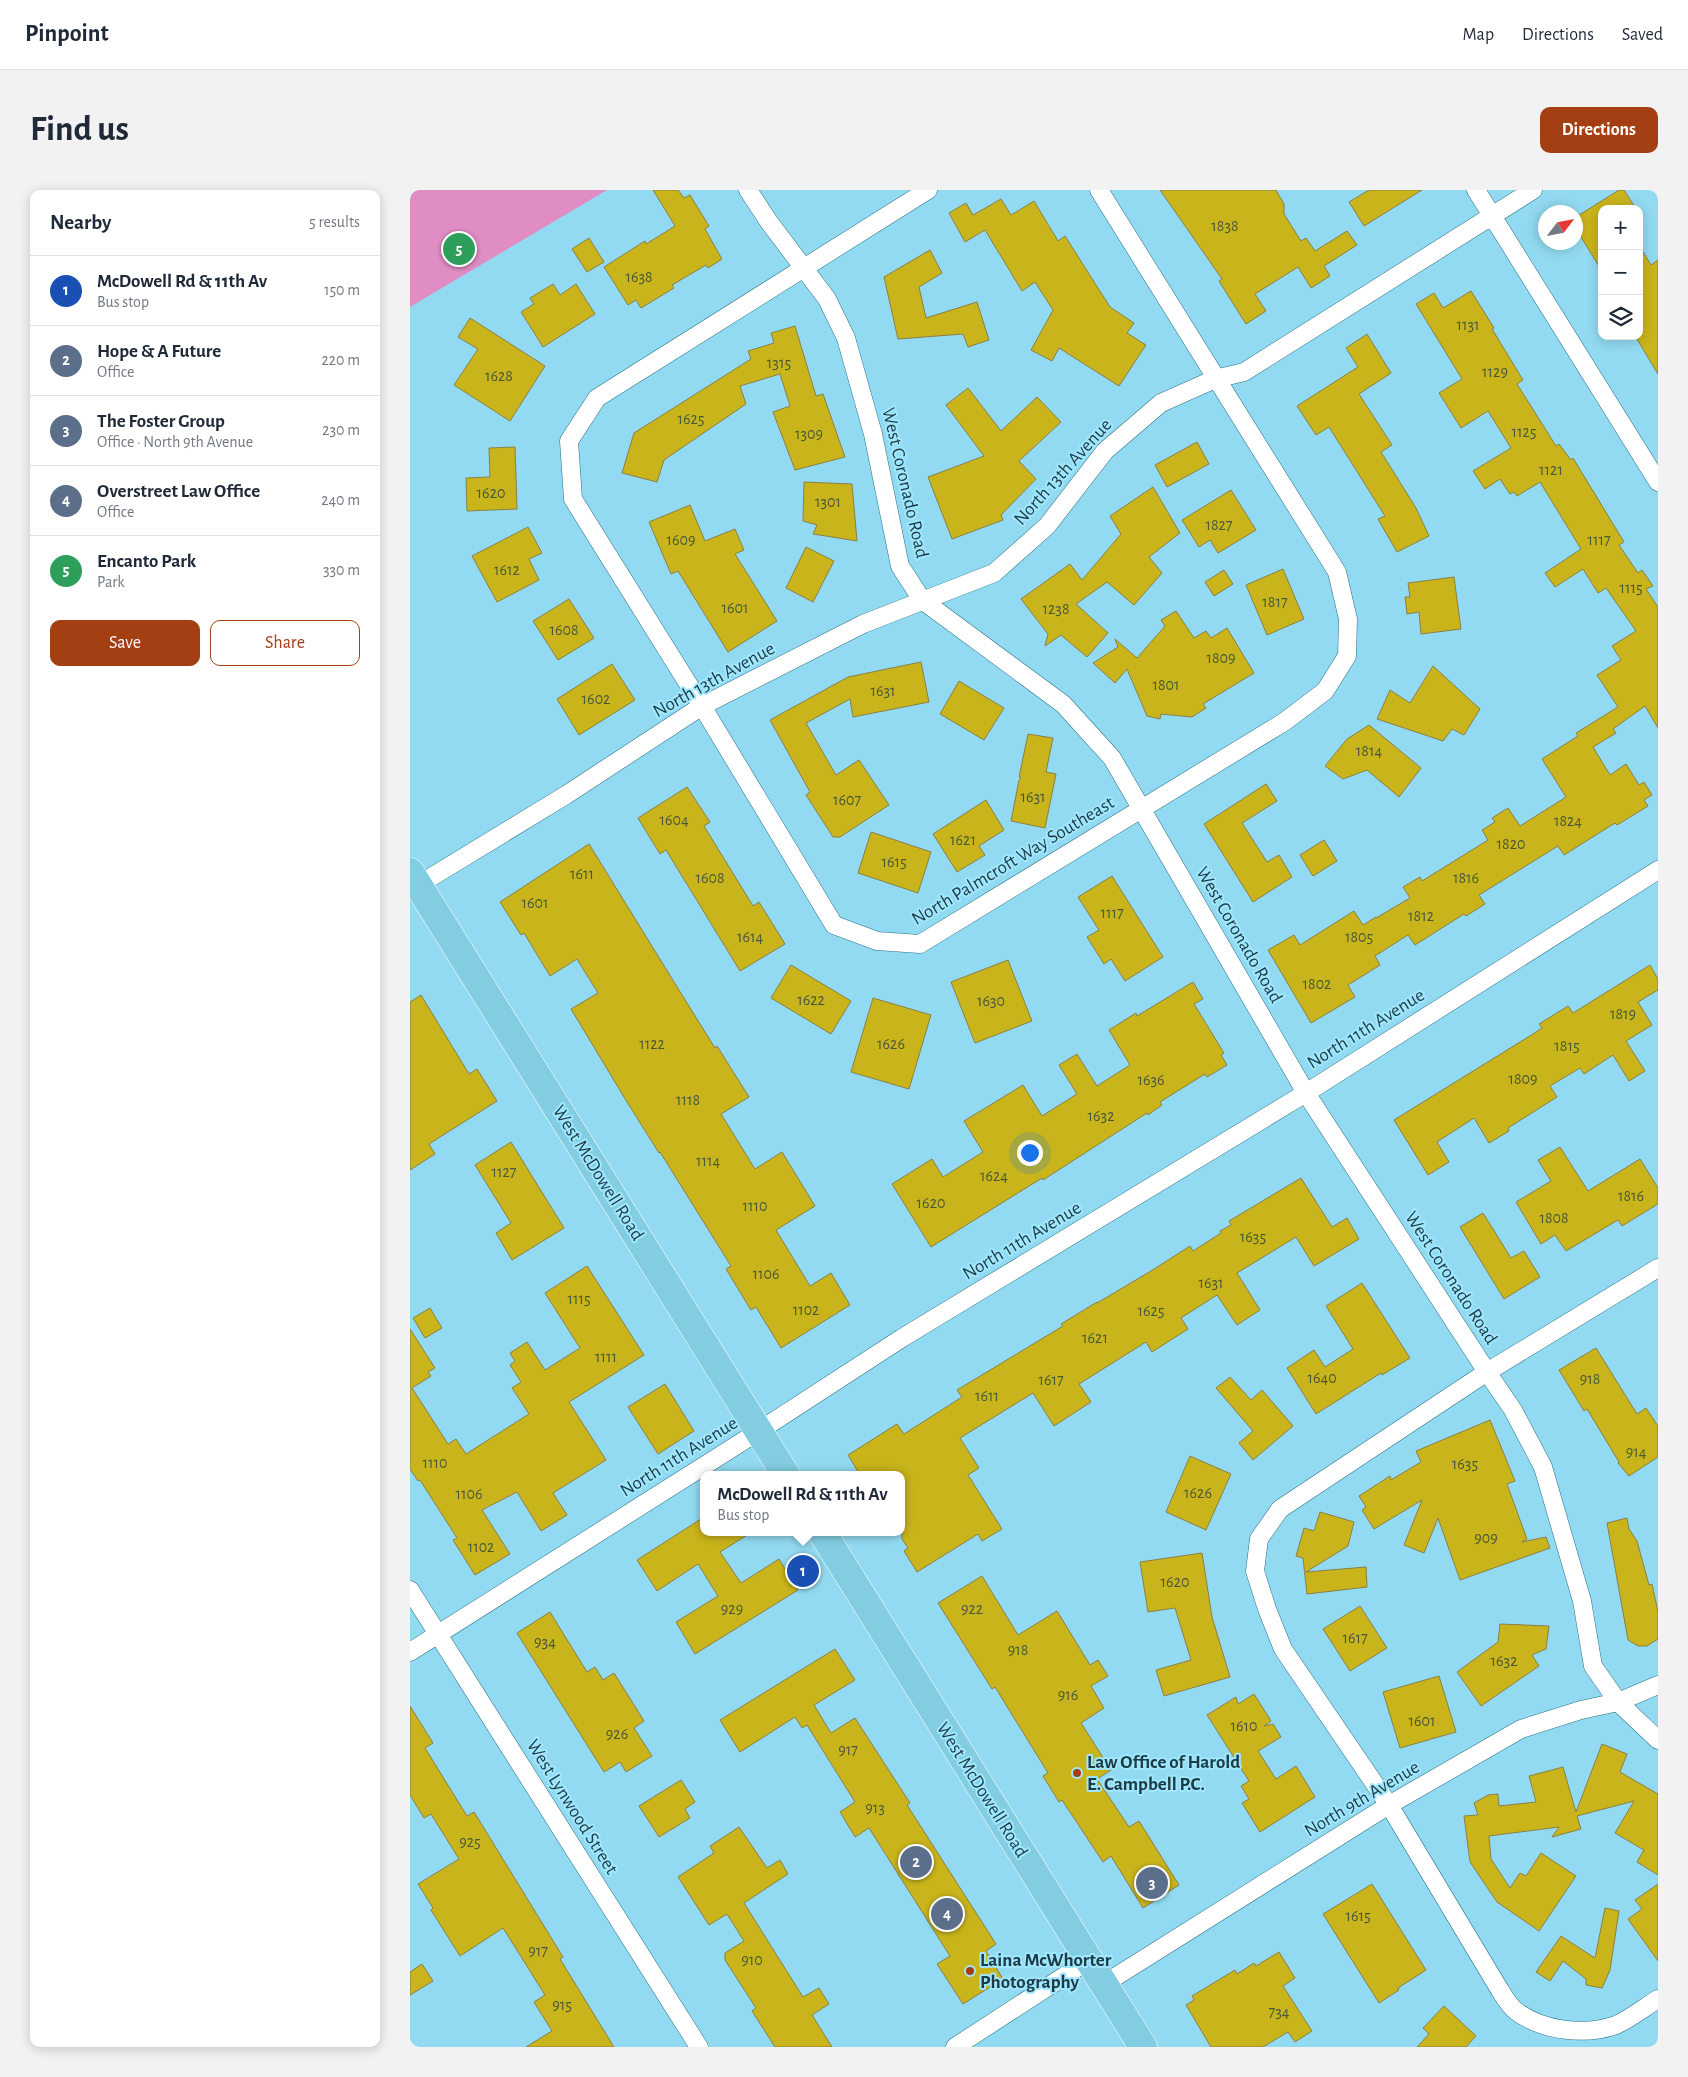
<!DOCTYPE html>
<html lang="en">
<head>
<meta charset="utf-8">
<style>
	body { margin:0; font-family:"Alegreya Sans",sans-serif; background:#f2f2f3; color:#1f2937 }
	.controls { position:absolute; right:15px; top:15px; display:grid; overflow:hidden; border-radius:10px; box-shadow:0 2px 12px #0003 }
	.controls button { width:45px; height:45px; display:grid; place-items:center; padding:0; border:0; border-bottom:1px solid #e0e1e3; background:#fff; color:#1f2937; font:25px sans-serif }
	.compass { position:absolute; left:1128px; top:15px; width:45px; height:45px; border-radius:50%; background:#fff; box-shadow:0 2px 12px #0003; rotate:58deg }
	.you { position:absolute; left:619px; top:962px; width:18px; height:18px; margin:-12px; border:4px solid #fff; border-radius:50%; background:#1a73e8; box-shadow:0 0 0 8px #1a73e833 }
	.badge { display:grid; place-items:center; width:32px; height:32px; border-radius:50%; background:#a43f13; color:#fff; font-size:16px; font-weight:700 }
	.pin { position:absolute; translate:-50% -50%; border:2px solid #fff; box-shadow:0 1px 5px #0006 }
	.popup { position:absolute; left:290px; top:1281px; width:205px; height:65px; box-sizing:border-box; display:grid; place-content:center; border-radius:10px; background:#fff; filter:drop-shadow(0 1px 4px #0005); font-size:16px; white-space:nowrap; color:#747a83 }
	.popup b { font-size:19px; color:#1f2937 }
	.popup::after { content:''; position:absolute; left:50%; top:100%; margin-left:-10px; border:10px solid transparent; border-top-color:#fff }
	.list { margin:0; padding:0; list-style:none }
	h2 { display:flex; justify-content:space-between; align-items:center; height:65px; margin:0; padding:0 20px; font-size:21px }
	h2 small { font-size:16px; font-weight:400; color:#747a83 }
	.list li { display:grid; grid-template-columns:32px 1fr auto; gap:15px; align-items:center; box-sizing:border-box; height:70px; padding:0 20px; border-top:1px solid #e0e1e3 }
	.list b { display:block; font-size:19px; white-space:nowrap }
	.list p { margin:0; font-size:16px; white-space:nowrap; color:#747a83 }
	.list em { font-size:16px; font-style:normal; color:#747a83 }
	.actions { display:flex; gap:10px; padding:15px 20px }
	.actions a { flex:1; padding:11px 0; border:1px solid #a43f13; border-radius:10px; text-align:center; font-size:18px; color:#a43f13 }
	.actions .main { background:#a43f13; color:#fff }
	.icon { flex:none; width:28px; height:28px; fill:none; stroke:currentColor; stroke-width:2; stroke-linecap:round; stroke-linejoin:round }
	.map { position:relative; flex:none; width:1248px; height:1857px; overflow:hidden; border-radius:10px }
	header { display:flex; align-items:center; gap:30px; box-sizing:border-box; height:70px; padding:0 25px; background:#fff; border-bottom:1px solid #e0e1e3 }
	header strong { font-size:24px }
	nav { display:flex; gap:28px; margin-inline-start:auto; font-size:18px }
	.intro { display:flex; align-items:center; justify-content:space-between; box-sizing:border-box; height:120px; padding:0 30px }
	h1 { margin:0; font-size:35px }
	.button { padding:12px 22px; border-radius:10px; background:#a43f13; color:#fff; font-size:18px; font-weight:700 }
	main { display:flex; gap:30px; padding:0 30px }
	aside { flex:1; background:#fff; border-radius:10px; box-shadow:0 2px 12px #0003 }
	.map>svg:first-child { display:block }
	.green { fill:#e08dc4 }
	.building { fill:#c9b41b; stroke:#898047 }
	.lines { fill:none; stroke-linecap:round; stroke-linejoin:round }
	.street-casing { stroke:#287287; stroke-width:19 }
	.primary-casing { stroke:#fff; stroke-width:29 }
	.street { stroke:#fff; stroke-width:18 }
	.primary { stroke:#82cde1; stroke-width:28 }
	.poi-dot { fill:#a43f13; stroke:#9fe7ff; stroke-width:2 }
	.labels { text-anchor:middle; dominant-baseline:central; stroke-width:4; stroke-linejoin:round; paint-order:stroke }
	.number-label { font-size:16px; fill:#48593a }
	.street-label { font-size:19px; fill:#1d3b44; stroke:#9fe7ff }
	.poi-label { font-size:19px; font-weight:bold; fill:#1d3b44; stroke:#9fe7ff; text-anchor:start }
</style>
</head>
<body>
<header>
<strong>Pinpoint</strong>
<nav><a>Map</a><a>Directions</a><a>Saved</a></nav>
</header>
<div class="intro"><h1>Find us</h1><a class="button">Directions</a></div>
<main>
<aside>
<h2>Nearby<small>5 results</small></h2>
<ul class="list">
<li><span class="badge" style="background:#1a4fb4">1</span><div><b>McDowell Rd &amp; 11th Av</b><p>Bus stop</p></div><em>150 m</em></li>
<li><span class="badge" style="background:#5c6f8a">2</span><div><b>Hope &amp; A Future</b><p>Office</p></div><em>220 m</em></li>
<li><span class="badge" style="background:#5c6f8a">3</span><div><b>The Foster Group</b><p>Office · North 9th Avenue</p></div><em>230 m</em></li>
<li><span class="badge" style="background:#5c6f8a">4</span><div><b>Overstreet Law Office</b><p>Office</p></div><em>240 m</em></li>
<li><span class="badge" style="background:#2e9e5b">5</span><div><b>Encanto Park</b><p>Park</p></div><em>330 m</em></li>
</ul>
<div class="actions"><a class="main">Save</a><a>Share</a></div>
</aside>
<div class="map">
<svg width="1248" height="1857" viewBox="0 0 1248 1857">
	<rect width="100%" height="100%" fill="#92daf1"/>
	<path class="green" d="M0 0H197L0 117Z"/>
	<path class="building" d="M243 0H268L274 8 280 5 299 36 295 39 312 69 298 78 296 75 262 95 264 98 231 118 226 110 218 115 194 77 235 51 236 54 265 36Z
		M750 0H866L874 14V24L891 51 896 48 905 61 937 41 947 55 914 76 920 86 901 98 888 77 845 104 856 121 836 134 809 91 812 89Z
		M959 0H1012L954 36 939 12Z
		M1209 0H1214L1226 19H1192V81L1166 39V27Z
		M591 9 601 25 624 11 648 51 655 46 700 117 724 133 717 143 736 155 709 196 649 158 642 171 621 160 643 120 625 92 612 101 575 40 555 52 539 23 556 13 563 25Z
		M179 48 194 72 177 82 162 59Z
		M1229 55 1241 75 1248 70V184L1225 146H1229Z
		M520 60 532 83 509 97 516 128 567 112 579 150 558 157 553 144 488 149 474 87Z
		M143 94 150 105 166 94 185 124 133 157 111 122 124 114 120 108Z
		M1061 101 1084 138 1082 139 1113 190 1107 194 1146 256 1149 254 1161 270 1163 268 1214 352 1209 355 1228 383 1232 380 1243 396 1236 399 1248 417V538L1235 516 1203 539 1206 543 1183 557 1200 585 1216 574 1229 595 1234 592 1242 605 1234 610 1238 616 1207 635 1205 633 1154 665 1148 656 1069 705 1075 714 1056 726 1054 724 1005 755 998 745 965 766 970 775 938 795 945 807 901 833 858 760 884 745 890 755 944 721 953 735 966 727V728L1000 708 993 697 1010 687 1012 691 1078 650 1072 640 1085 632 1082 628 1098 618 1110 636 1156 607 1132 569 1168 546 1166 543 1208 517 1187 485 1211 470 1202 456 1226 441 1196 398 1188 403 1173 379 1145 397 1135 383 1171 359 1130 292 1107 306 1104 302 1100 304 1090 289 1075 299 1063 281 1101 258 1078 221 1051 238 1029 203 1052 189 1006 114 1024 103 1033 118Z
		M60 128 135 176 100 231 44 195 68 159 48 147Z
		M385 136 406 206 413 204 435 267 385 280 363 222 380 216 370 184 330 196 336 214 254 270 247 292 212 283 224 243 341 169 338 161 364 153 361 143Z
		M957 144 981 183 949 204 982 255 971 262 1006 318 1019 346 987 362 968 329 975 326 919 237 906 245 887 216 948 177 936 158Z
		M558 198 591 241 627 207 651 232 609 271 626 289 591 325 593 330 542 349 518 287 574 266 536 215Z
		M787 252 799 274 757 297 745 275Z
		M105 257 107 319 57 321 56 288 80 287 79 258Z
		M394 292 442 294 447 351 403 344 407 335 393 331Z
		M743 297 770 343 739 367 752 383 724 415 697 392 666 414 698 443 677 467 651 445 635 456 638 444 611 409 660 374 672 390 711 344 700 326Z
		M821 300 846 340 808 363 800 350 789 357 772 330Z
		M280 315 295 351 325 339 334 360 325 364 367 431 318 462 268 381 261 384 239 332Z
		M118 337 132 363 119 369 129 390 87 412 62 366Z
		M396 357 424 371 403 412 376 398Z
		M873 379 894 429 857 445 836 395Z
		M814 380 823 394 804 406 795 392Z
		M1044 387 1051 439 1011 444 1009 422 997 424 995 407H1000L998 393Z
		M159 409 184 448 148 470 123 431Z
		M766 421 784 448 796 441 801 448 817 438 844 483 793 514 796 518 782 527 751 524 750 529 737 526 717 479 705 493 683 473 708 457 705 449 727 468 755 436 751 430Z
		M511 472 519 512 443 527 440 509 396 533 426 585 449 570 479 615 430 647H423L396 605 400 602 360 530 438 487Z
		M202 474 225 510 169 545 147 509Z
		M1023 476 1070 519 1054 545 1042 539 1033 551 967 529 980 500 1000 513Z
		M549 491 594 518 574 550 530 524Z
		M959 535 1011 578 989 607 957 580 933 589 915 576 937 549Z
		M618 544 643 548 636 582 646 584 635 638 601 631 609 590 611 588 609 587Z
		M856 594 867 611 832 633 857 672 869 665 882 687 843 712 794 634Z
		M277 597 300 632 294 636 343 716 349 712 375 754 330 781 256 660 250 664 228 628Z
		M576 610 594 640 569 656 575 665 547 682 523 644Z
		M461 642 521 662 508 703 448 683Z
		M914 650 927 671 903 686 890 665Z
		M179 654 272 805 305 858 307 856 339 907 311 924 345 979 372 962 405 1016 366 1040 400 1096 421 1083 440 1115 371 1158 346 1117 341 1120 316 1079 321 1076 250 962 249 963 217 912 161 819 188 803 167 769 140 786 114 743 111 745 90 712Z
		M702 686 753 767 715 791 701 769 694 774 677 747 689 740 668 707Z
		M598 770 622 831 565 853 541 792Z
		M381 775 441 811 421 844 361 808Z
		M1240 775 1248 789V800L1228 812 1242 835 1216 851 1235 881 1219 891 1203 865 1174 884 1170 878 1140 896 1147 907 1098 938 1099 941 1079 953 1064 928 1027 952 1039 972 1018 985 984 930 1123 844 1132 838 1129 834 1158 816 1163 823Z
		M783 792 793 809 784 814 814 863 811 865 817 875 797 887 795 884 750 912 752 915 738 925 737 923 633 990 632 988 521 1057 482 994 522 969 533 987 573 962 554 931 613 895 632 926 667 904 649 875 667 864 687 896 720 875 699 840 726 823 727 826Z
		M11 805 59 884 67 879 87 911 19 954 25 964 0 980V812Z
		M463 808 521 825 499 899 441 882Z
		M101 952 154 1038 102 1070 86 1043 101 1033 65 975Z
		M1150 957 1178 1001 1230 969 1248 998V1014L1212 1036 1208 1030 1156 1061 1145 1045 1131 1054 1106 1012 1141 991 1128 970Z
		M891 988 922 1037 937 1028 949 1049 904 1076 886 1047 827 1083 850 1120 827 1135 807 1105 771 1128 778 1139 742 1162 736 1152 669 1194 681 1212 644 1236 623 1203 550 1248 569 1278 558 1285 592 1339 572 1351 568 1344 507 1382 494 1361 498 1358 492 1349V1285H450L438 1265 487 1234 494 1244 552 1207 547 1200 653 1136 651 1134 687 1112V1113L741 1081 780 1056 783 1061 811 1043 810 1041 821 1035 819 1031Z
		M1073 1023 1101 1068 1114 1061 1130 1087 1094 1109 1050 1037Z
		M177 1076 234 1165 159 1212 196 1270 143 1303 157 1325 131 1341 107 1302 72 1320 100 1364 65 1385 43 1350 47 1348 10 1290 8 1291 0 1279V1139L25 1178 18 1182 21 1186 2 1198 38 1254 46 1249 56 1264 119 1224 102 1198 111 1192 100 1175 105 1171 100 1163 117 1152 135 1180 170 1158 135 1103Z
		M952 1093 1000 1168 972 1185 971 1183 906 1224 877 1178 904 1160 915 1177 943 1159 916 1116Z
		M20 1118 32 1138 15 1148 3 1128Z
		M1186 1158 1227 1224 1236 1218 1248 1236V1267L1219 1286 1208 1273 1209 1272 1177 1219 1174 1221 1149 1180Z
		M820 1187 841 1210 852 1200 883 1236 843 1270 829 1253 843 1241 806 1198Z
		M255 1194 284 1241 248 1264 218 1217Z
		M1080 1230 1105 1291 1097 1294 1117 1349 1112 1352 1136 1347 1140 1358 1050 1390 1028 1328 1014 1363 994 1355 1012 1310 964 1339 952 1320 956 1317 949 1306 980 1286 981 1290 1011 1272 1006 1261Z
		M780 1266 821 1284 796 1340 756 1322Z
		M910 1322 944 1332 938 1356 896 1382 956 1377 957 1397 897 1404 893 1368 886 1366 894 1338 904 1341Z
		M294 1327V1342H342L310 1362 331 1393 369 1369 388 1400 285 1464 266 1432 308 1406 288 1374 247 1401 227 1370Z
		M1217 1328 1219 1339 1227 1351 1239 1395 1242 1394 1248 1422V1449L1237 1456H1228L1218 1450 1197 1333Z
		M792 1363 802 1427 820 1487 754 1506 746 1480 781 1470 765 1418 738 1422 730 1372Z
		M572 1386 608 1445 647 1421 680 1475 688 1470 698 1486 681 1496 694 1518 671 1533 701 1580 687 1589 719 1637 729 1631 769 1695 733 1718 701 1666 693 1672 652 1610 649 1612 633 1586 638 1583 585 1497 582 1499 528 1413Z
		M950 1416 977 1458 940 1481 913 1439Z
		M140 1422 177 1482 185 1477 193 1490 204 1483 234 1531 224 1538 242 1566 216 1582 210 1572 194 1582 107 1443Z
		M1090 1434 1139 1436 1136 1459 1122 1465 1129 1476 1071 1516 1047 1482 1088 1452Z
		M425 1459 445 1490 404 1515 421 1543 445 1528 500 1613 497 1615 586 1754 576 1761 593 1789 553 1814 527 1774 540 1766 459 1638 445 1647 430 1622 445 1612 397 1535 392 1538 385 1527 330 1562 310 1530Z
		M1029 1486 1046 1542 990 1558 973 1502Z
		M844 1504 861 1531 854 1536 863 1534 871 1547 848 1561 866 1589 886 1576 905 1607 850 1642 832 1613 839 1609 831 1596 839 1591 797 1525 826 1507 828 1514Z
		M0 1516 23 1553 15 1558 57 1626 64 1622 153 1767 150 1769 204 1857H116L142 1841 124 1812 135 1805 93 1738 50 1766 21 1720 23 1718 8 1694 49 1669 21 1624 14 1628 0 1605Z
		M1192 1554 1217 1564 1210 1582 1248 1604V1685L1227 1672 1234 1660 1205 1643 1224 1611 1167 1626 1171 1639 1142 1647 1149 1637 1079 1646 1081 1669 1100 1698 1110 1683 1116 1686 1131 1663 1166 1686 1129 1741 1087 1712 1060 1672 1054 1626 1068 1625 1064 1613 1078 1605 1088 1604 1089 1616 1126 1612 1119 1586 1153 1577 1166 1622Z
		M271 1590 285 1612 275 1619 280 1628 249 1647 229 1616Z
		M329 1637 357 1678 370 1670 378 1684 334 1713 393 1807 409 1798 419 1814 402 1825 422 1857H365L342 1821 346 1818 315 1770V1763L334 1751 317 1724 299 1735 268 1687 304 1663 300 1656Z
		M962 1694 1016 1780 988 1798 989 1800 969 1813 913 1724Z
		M1248 1694V1771L1218 1729 1232 1719 1225 1710Z
		M1195 1718 1209 1721 1200 1780 1192 1798 1176 1795V1789L1153 1771 1140 1791 1126 1782 1151 1746 1185 1768Z
		M869 1762 885 1788 873 1796 902 1841 885 1852 878 1842 853 1857H801L776 1815 784 1810 782 1806 825 1780 827 1784 844 1773 846 1776Z
		M12 1774 23 1791 0 1805V1782Z
		M1034 1816 1066 1846 1056 1857H1007L1019 1844 1013 1838Z"/>
	<g class="lines">
		<g class="street-casing">
			<path id="street" d="M338 0 359 32 417 109 436 148 463 244 490 376 512 410 653 514 702 568 896 903 1077 1182 1103 1220 1133 1277 1172 1411 1183 1476 1208 1512 1248 1550
				M518 0 187 208 159 251 163 309 292 516 424 735 467 751 510 754 874 532 915 501 937 466 938 429 927 382 689 0
				M1066 0 1248 292
				M0 700 156 605 292 516 453 434 584 383 637 336 695 261 751 213 805 189 834 182 1123 0
				M1248 1078 1077 1182 870 1319 849 1349 845 1381 857 1419 873 1459 979 1615 1088 1797C1093 1805 1099 1816 1106 1821 1132 1841 1175 1846 1206 1835 1220 1829 1235 1817 1248 1809
				M0 1400 289 1857
				M0 1462 349 1241 492 1148 896 903 1248 680
				M694 1794 979 1615 1111 1539 1171 1520 1208 1512 1248 1495
				M545 1857 679 1770"/>
		</g>
		<g class="primary-casing">
			<path id="primary" d="M0 682 376 1285
				M412 1342 733 1857"/>
		</g>
		<use href="#street" class="street"/>
		<use href="#primary" class="primary"/>
	</g>
	<g class="poi-dot">
		<circle cx="667" cy="1583" r="5"/>
		<circle cx="560" cy="1781" r="5"/>
	</g>
	<g class="labels">
		<g class="number-label">
			<text x="815" y="36">1838</text>
			<text x="229" y="87">1638</text>
			<text x="1058" y="135">1131</text>
			<text x="369" y="173">1315</text>
			<text x="1085" y="182">1129</text>
			<text x="89" y="186">1628</text>
			<text x="281" y="229">1625</text>
			<text x="1114" y="242">1125</text>
			<text x="399" y="244">1309</text>
			<text x="1141" y="280">1121</text>
			<text x="81" y="303">1620</text>
			<text x="418" y="312">1301</text>
			<text x="809" y="335">1827</text>
			<text x="271" y="350">1609</text>
			<text x="1189" y="350">1117</text>
			<text x="97" y="380">1612</text>
			<text x="1221" y="398">1115</text>
			<text x="865" y="412">1817</text>
			<text x="325" y="418">1601</text>
			<text x="646" y="419">1238</text>
			<text x="154" y="440">1608</text>
			<text x="811" y="468">1809</text>
			<text x="756" y="495">1801</text>
			<text x="473" y="501">1631</text>
			<text x="186" y="509">1602</text>
			<text x="959" y="561">1814</text>
			<text x="623" y="607">1631</text>
			<text x="437" y="610">1607</text>
			<text x="264" y="630">1604</text>
			<text x="1158" y="631">1824</text>
			<text x="553" y="650">1621</text>
			<text x="1101" y="654">1820</text>
			<text x="484" y="672">1615</text>
			<text x="172" y="684">1611</text>
			<text x="300" y="688">1608</text>
			<text x="1056" y="688">1816</text>
			<text x="125" y="713">1601</text>
			<text x="702" y="723">1117</text>
			<text x="1011" y="726">1812</text>
			<text x="340" y="747">1614</text>
			<text x="949" y="747">1805</text>
			<text x="907" y="794">1802</text>
			<text x="401" y="810">1622</text>
			<text x="581" y="811">1630</text>
			<text x="1213" y="824">1819</text>
			<text x="242" y="854">1122</text>
			<text x="481" y="854">1626</text>
			<text x="1157" y="856">1815</text>
			<text x="1113" y="889">1809</text>
			<text x="741" y="890">1636</text>
			<text x="278" y="910">1118</text>
			<text x="691" y="926">1632</text>
			<text x="298" y="971">1114</text>
			<text x="94" y="982">1127</text>
			<text x="584" y="986">1624</text>
			<text x="1221" y="1006">1816</text>
			<text x="521" y="1013">1620</text>
			<text x="345" y="1016">1110</text>
			<text x="1144" y="1028">1808</text>
			<text x="843" y="1047">1635</text>
			<text x="356" y="1084">1106</text>
			<text x="801" y="1093">1631</text>
			<text x="169" y="1109">1115</text>
			<text x="396" y="1120">1102</text>
			<text x="741" y="1121">1625</text>
			<text x="685" y="1148">1621</text>
			<text x="196" y="1167">1111</text>
			<text x="912" y="1188">1640</text>
			<text x="1180" y="1189">918</text>
			<text x="641" y="1190">1617</text>
			<text x="577" y="1206">1611</text>
			<text x="1226" y="1262">914</text>
			<text x="25" y="1273">1110</text>
			<text x="1055" y="1274">1635</text>
			<text x="788" y="1303">1626</text>
			<text x="59" y="1304">1106</text>
			<text x="1076" y="1348">909</text>
			<text x="71" y="1357">1102</text>
			<text x="765" y="1392">1620</text>
			<text x="322" y="1419">929</text>
			<text x="562" y="1419">922</text>
			<text x="945" y="1448">1617</text>
			<text x="135" y="1452">934</text>
			<text x="608" y="1460">918</text>
			<text x="1094" y="1471">1632</text>
			<text x="658" y="1505">916</text>
			<text x="1012" y="1531">1601</text>
			<text x="834" y="1536">1610</text>
			<text x="207" y="1544">926</text>
			<text x="438" y="1560">917</text>
			<text x="465" y="1618">913</text>
			<text x="60" y="1652">925</text>
			<text x="948" y="1726">1615</text>
			<text x="128" y="1761">917</text>
			<text x="342" y="1770">910</text>
			<text x="152" y="1815">915</text>
			<text x="869" y="1822">734</text>
		</g>
		<g class="street-label">
			<text transform="translate(653 282) rotate(-48)">North 13th Avenue</text>
			<text transform="translate(495 293) rotate(77)">West Coronado Road</text>
			<text transform="translate(304 490) rotate(-29)">North 13th Avenue</text>
			<text transform="translate(603 671) rotate(-31)">North Palmcroft Way Southeast</text>
			<text transform="translate(829 745) rotate(60)">West Coronado Road</text>
			<text transform="translate(956 839) rotate(-32)">North 11th Avenue</text>
			<text transform="translate(188 983) rotate(58)">West McDowell Road</text>
			<text transform="translate(612 1051) rotate(-31)">North 11th Avenue</text>
			<text transform="translate(1041 1088) rotate(57)">West Coronado Road</text>
			<text transform="translate(269 1267) rotate(-32)">North 11th Avenue</text>
			<text transform="translate(572 1600) rotate(58)">West McDowell Road</text>
			<text transform="translate(952 1609) rotate(-31)">North 9th Avenue</text>
			<text transform="translate(162 1617) rotate(58)">West Lynwood Street</text>
		</g>
		<g class="poi-label">
			<text x="677" y="1572">Law Office of Harold<tspan x="677" dy="22">E. Campbell P.C.</tspan></text>
			<text x="570" y="1770">Laina McWhorter<tspan x="570" dy="22">Photography</tspan></text>
		</g>
	</g>
</svg>
<div class="controls">
<button>+</button>
<button>−</button>
<button><svg class="icon" aria-label="layers" viewBox="0 0 24 24"><path d="M12 4l9 5-9 5-9-5zM3 14l9 5 9-5"/></svg></button>
</div>
<svg class="compass" viewBox="-18 -18 36 36"><path d="M0-13l5 13h-10z" fill="#e53935"/><path d="M0 13l5-13h-10z" fill="#747a83"/></svg>
<div class="you"></div>
<div class="pin badge" style="left:393px;top:1381px;background:#1a4fb4">1</div>
<div class="popup"><b>McDowell Rd &amp; 11th Av</b>Bus stop</div>
<div class="pin badge" style="left:506px;top:1672px;background:#5c6f8a">2</div>
<div class="pin badge" style="left:742px;top:1693px;background:#5c6f8a">3</div>
<div class="pin badge" style="left:537px;top:1724px;background:#5c6f8a">4</div>
<div class="pin badge" style="left:49px;top:59px;background:#2e9e5b">5</div>
</div>
</main>
</body>
</html>
